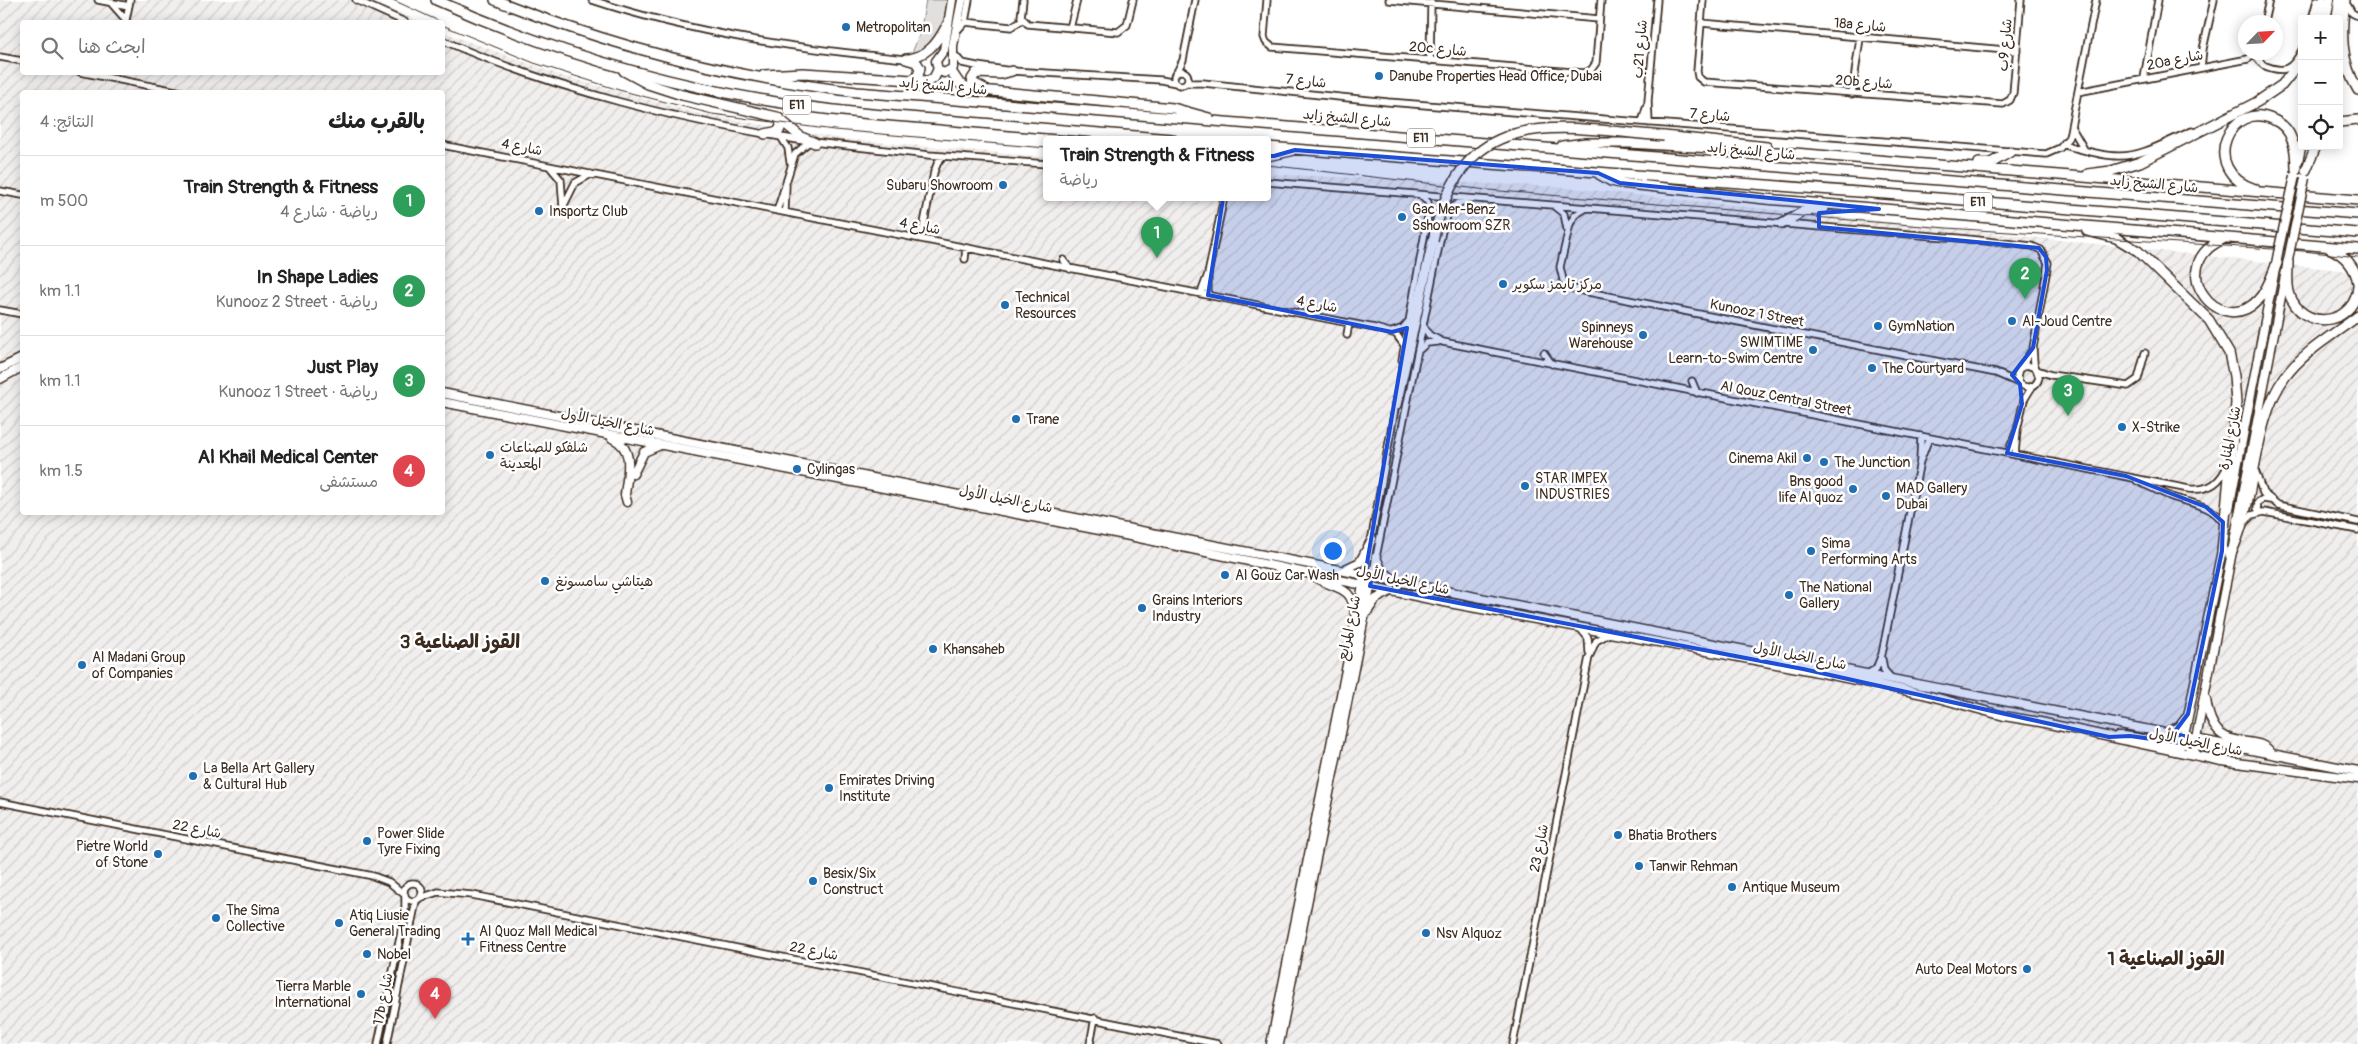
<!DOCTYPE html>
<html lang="ar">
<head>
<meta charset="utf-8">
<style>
	body { margin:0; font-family:Pangolin,"Playpen Sans Arabic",sans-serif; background:#f6f6f6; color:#222; direction:rtl }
	.controls { position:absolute; right:15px; top:15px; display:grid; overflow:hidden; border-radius:5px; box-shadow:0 2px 12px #0003 }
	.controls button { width:45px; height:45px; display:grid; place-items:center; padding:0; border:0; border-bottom:1px solid #e0e0e0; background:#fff; color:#222; font:25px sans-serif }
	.compass { position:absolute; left:2238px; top:15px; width:45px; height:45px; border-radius:50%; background:#fff; box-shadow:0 2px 12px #0003; rotate:65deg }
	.you { position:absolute; left:1332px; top:550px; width:18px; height:18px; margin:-12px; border:4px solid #fff; border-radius:50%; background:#1a73e8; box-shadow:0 0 0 8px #1a73e833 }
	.badge { display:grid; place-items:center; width:32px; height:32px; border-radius:50%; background:#b45309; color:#fff; font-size:16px; font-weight:700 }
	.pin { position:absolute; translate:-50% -41px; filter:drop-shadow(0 1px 2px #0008) }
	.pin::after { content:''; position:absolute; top:26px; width:18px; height:15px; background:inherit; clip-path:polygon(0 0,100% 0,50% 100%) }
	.popup { position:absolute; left:1043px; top:136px; width:228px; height:65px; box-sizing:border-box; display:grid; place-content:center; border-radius:5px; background:#fff; filter:drop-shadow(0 1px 4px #0005); font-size:16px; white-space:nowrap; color:#767676 }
	.popup b { font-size:19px; color:#222 }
	.popup::after { content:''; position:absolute; left:50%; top:100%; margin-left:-10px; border:10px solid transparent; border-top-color:#fff }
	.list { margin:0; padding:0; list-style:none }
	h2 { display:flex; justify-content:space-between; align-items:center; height:65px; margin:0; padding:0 20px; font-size:21px }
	h2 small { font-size:16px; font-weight:400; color:#767676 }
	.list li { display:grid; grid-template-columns:32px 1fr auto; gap:15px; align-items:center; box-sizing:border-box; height:90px; padding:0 20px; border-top:1px solid #e0e0e0 }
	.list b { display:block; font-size:19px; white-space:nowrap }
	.list p { margin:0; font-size:16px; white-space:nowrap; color:#767676 }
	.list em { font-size:16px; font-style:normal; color:#767676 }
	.icon { flex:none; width:28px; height:28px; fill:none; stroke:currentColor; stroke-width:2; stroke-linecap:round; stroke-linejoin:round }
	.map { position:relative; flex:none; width:2358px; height:1044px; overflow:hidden; direction:ltr }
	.search { position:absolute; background:#fff; box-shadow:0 2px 12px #0003; left:20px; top:20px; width:425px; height:55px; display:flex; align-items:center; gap:12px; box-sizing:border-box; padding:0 18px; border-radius:5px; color:#767676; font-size:19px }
	.panel { position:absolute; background:#fff; box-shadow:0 2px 12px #0003; left:20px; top:90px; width:425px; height:425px; border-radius:5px; direction:rtl }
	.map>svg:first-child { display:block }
	.industrial { fill:url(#industrial-furrows); fill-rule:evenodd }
	.green { fill:#e2e0de; stroke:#8e857e }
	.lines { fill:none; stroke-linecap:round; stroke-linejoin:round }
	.minor-casing { stroke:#3b2a1e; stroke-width:9 }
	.major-casing { stroke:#3b2a1e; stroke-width:11 }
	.highway-casing { stroke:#3b2a1e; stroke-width:12 }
	.minor { stroke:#fff; stroke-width:5.5 }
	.major { stroke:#fff; stroke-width:8 }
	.highway { stroke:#fff; stroke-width:9 }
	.rail { stroke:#3b2a1e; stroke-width:1 }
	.major-bridge-casing { stroke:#3b2a1e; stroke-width:11; stroke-linecap:butt }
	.highway-bridge-casing { stroke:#3b2a1e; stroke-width:12; stroke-linecap:butt }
	.major-bridge { stroke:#fff; stroke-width:8 }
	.highway-bridge { stroke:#fff; stroke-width:9 }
	.marked { fill:#1d4ed8; fill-opacity:0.2; stroke:#1d4ed8; stroke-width:4; stroke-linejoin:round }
	.poi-dot { fill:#1f6fb2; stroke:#fff; stroke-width:2 }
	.labels { text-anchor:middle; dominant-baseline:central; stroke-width:5; stroke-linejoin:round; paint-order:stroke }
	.shield { fill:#fff; stroke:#766a62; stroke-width:1 }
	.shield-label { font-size:12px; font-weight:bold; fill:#3b2a1e }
	.street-label { font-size:14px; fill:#3b2a1e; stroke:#fff }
	.poi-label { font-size:14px; fill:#3b2a1e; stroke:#fff; text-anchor:start }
	.district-label { font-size:19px; font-weight:bold; fill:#3b2a1e; stroke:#fff }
</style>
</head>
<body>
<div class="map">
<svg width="2358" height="1044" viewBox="0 0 2358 1044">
	<defs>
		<pattern id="industrial-furrows" width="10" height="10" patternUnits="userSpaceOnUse" patternTransform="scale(1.25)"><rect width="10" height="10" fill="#f1efee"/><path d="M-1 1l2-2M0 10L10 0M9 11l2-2" fill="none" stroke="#d0cdcc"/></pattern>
	</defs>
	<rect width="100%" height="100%" fill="#fff"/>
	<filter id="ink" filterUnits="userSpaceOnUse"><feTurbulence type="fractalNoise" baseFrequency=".02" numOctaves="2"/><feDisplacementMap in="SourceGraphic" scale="10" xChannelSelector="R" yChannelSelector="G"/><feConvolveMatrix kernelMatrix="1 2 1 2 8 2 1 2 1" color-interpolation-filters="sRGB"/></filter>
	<g filter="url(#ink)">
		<path class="industrial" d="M0 0H368L421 22H22V72H442L443 32 563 76 696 113 843 139 1047 157V197H1267V174L1561 187 2358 272V1044H0ZM22 92H442V512H22Z"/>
		<path class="green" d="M926 0H947C945 20 938 53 912 53L920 33Z"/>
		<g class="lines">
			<g class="minor-casing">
				<path id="minor" d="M98 0 129 6
					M356 0 405 22
					M592 0C694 34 799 49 906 59
					M1023 0 1021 17 1028 24 1118 32 1127 25 1133 0
					M1267 0 1264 37 1266 42 1272 47 1585 73 1591 70 1596 63 1601 0
					M1389 0 1599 19
					M1703 0 1697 71 1698 77 1704 82 2003 104 2010 100 2013 93 2021 0
					M111 3 126 20
					M2348 6 2352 13 2358 16
					M2312 19 2317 0
					M126 20 130 0
					M965 22 1011 27 1022 20
					M2264 22 2269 0
					M1701 23 2017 51
					M1070 28 1077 0
					M956 32 965 22 969 0
					M442 40C557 91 680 120 804 141
					M953 53 962 63 977 66 1012 71 1161 80 1176 83
					M2255 55 2263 65C2284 74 2292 70 2302 50
					M0 57 22 61
					M1430 61 1431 3
					M2201 68 2203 49 2214 0
					M1174 78a7 7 0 1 1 14 0a7 7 0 1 1-14 0Z
					M80 72 181 92
					M1176 74 1183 60 1195 0
					M2144 78 2158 0
					M1186 83H1203L1388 102 2046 154 2060 148 2069 137 2096 0
					M2078 92 2248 59 2257 52
					M1852 94 1860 38
					M1642 122 1647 105
					M1649 123 1648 101 1657 0
					M2072 128 2084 149
					M781 137 788 148 790 162
					M813 142 929 155 1047 164
					M442 145 1375 328 1396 334 1404 345
					M2064 145C2081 149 2100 156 2118 156 2143 157 2169 140 2192 131
					M550 167 561 180 563 207
					M1267 182 1958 238 2032 246 2041 250 2048 263 2033 348 2034 363 2039 377C2037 387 2028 390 2020 384L2017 376 2019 369 2027 365 2035 368
					M0 191 22 195
					M1554 206 1564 214 1567 229
					M563 207 575 183 591 174
					M1585 209 1575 215 1570 224 1560 267 1563 280 1573 289 1996 373 2019 383
					M777 211 795 154 809 142
					M785 212 786 185
					M921 239 934 172 938 162 943 156
					M965 259 966 248
					M1063 260 1070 269
					M1201 293 1208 274 1224 197
					M1208 295V274
					M0 310 22 314
					M1423 325 1429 335 1443 342 2189 489C2210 491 2221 482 2228 464
					M1392 332 1403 328 1408 322
					M1347 335 1349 323
					M1418 351 1427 343 1438 342
					M1544 353 1552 364
					M1402 360 1429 210 1428 202 1420 195
					M2021 367 2032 350
					M2037 370 2051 375 2128 386 2138 379 2145 353
					M1692 381 1697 393
					M1787 410V405L1790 401
					M2008 453 2017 430 2024 400 2032 387
					M2015 455 2017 430
					M1921 459 1929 438
					M2256 473 2263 493 2278 505 2358 522
					M2137 481C2148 486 2160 492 2172 497 2192 504 2210 504 2223 522
					M2260 512 2257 508 2258 502 2263 499 2270 500
					M2244 523 2252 515 2264 512 2358 530
					M1365 575 1396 403
					M1372 577 1444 221 1452 207 1465 200
					M1579 627 1588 638 1589 652
					M1882 659 1884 670 1892 679
					M1867 674 1876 669 1882 654 1920 461 1921 436
					M0 802 373 876 389 882 405 895
					M404 892a9 9 0 1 1 18 0a9 9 0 1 1-18 0Z
					M420 898 438 892 472 895 1218 1044
					M378 1044 405 913V896
					M387 1044 416 901
					M1090 1044 1095 1018
					M1513 1044 1589 657 1596 641 1610 633"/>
			</g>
			<g class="major-casing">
				<path id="major" d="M952 0 944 50 936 61 938 70 944 73 953 68V46L962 0
					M2326 19 2330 0
					M2336 19 2339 0
					M906 59C927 56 936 45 946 26
					M2298 161 2302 144
					M0 369 22 358
					M0 379 22 367
					M442 393 2358 771
					M442 402 1125 535 1444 602 1803 669 1923 694 2004 716 2040 722 2222 761 2358 779
					M612 438C636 449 627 474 625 495L627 502
					M633 474 644 452 658 446
					M2229 509 2279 248
					M1376 557 1381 569 1395 581
					M1345 569 1360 562 1372 539
					M1318 579C1339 590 1352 586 1355 614
					M1367 612 1376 599 1391 591
					M2206 699C2214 762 2256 728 2272 754
					M2166 732 2179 727 2186 718
					M2118 736C2140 735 2169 749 2190 743
					M2196 739 2290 250
					M2192 751 2197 745 2214 748
					M2197 755 2187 744 2184 736 2223 545
					M1271 1044 1364 580
					M1279 1044 1371 583"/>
			</g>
			<g class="highway-casing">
				<path id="highway" d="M436 0C545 49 659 83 776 102 836 112 896 116 957 121 1028 127 1100 133 1172 139
					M495 0C611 46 733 78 857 92L2358 214
					M2345 0C2341 32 2340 61 2358 90
					M2317 19 2323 0
					M906 59 916 62 920 68 918 76 912 80
					M624 71 648 84 682 95 777 117 801 137 815 143
					M951 71 959 83 970 89 1173 108 1209 118
					M764 75 803 73 928 81 934 78 938 70
					M983 88 973 83 972 79 976 73 1001 74 1012 71
					M2339 122 2358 120
					M765 134 779 131 781 126 780 119
					M1664 136 1767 147
					M1562 146 1586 143H1629L1794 153 2358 200
					M1267 147 1951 199 2358 233
					M1267 156 1291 151
					M1979 163H1991L2010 152
					M2306 170 2316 146
					M1599 174 1611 181 1620 183 1765 199 2358 249
					M2088 174 2111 171 2140 162 2257 102 2282 85 2302 60
					M2255 189C2197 170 2230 98 2274 120 2283 124 2289 131 2292 140 2296 149 2296 160 2296 170
					M1782 224 1804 211 1823 209
					M2087 231 2116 238 2138 251 2209 320 2229 353 2234 376 2236 403 2222 551
					M2225 238C2161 266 2220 340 2258 300 2268 290 2272 275 2277 263
					M2329 248C2345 255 2355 266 2358 283
					M2288 262C2288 274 2286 289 2292 300 2309 333 2357 322 2358 285
					M1396 405 1433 241
					M2230 555C2257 503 2251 423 2285 377 2303 352 2333 335 2358 316"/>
			</g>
			<use href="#minor" class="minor"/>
			<use href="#major" class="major"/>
			<use href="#highway" class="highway"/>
			<path class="rail" d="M393 0 441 22
				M442 25 534 63 619 90 712 114 834 130 1047 148
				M1267 165 1488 190 1947 228 2303 251 2358 257"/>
			<g class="major-bridge-casing">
				<path id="major-bridge" d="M2279 248 2295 176
					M2290 250 2305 178"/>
			</g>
			<g class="highway-bridge-casing">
				<path id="highway-bridge" d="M1433 241C1462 102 1554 127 1664 136"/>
			</g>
			<use href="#major-bridge" class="major-bridge"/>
			<use href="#highway-bridge" class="highway-bridge"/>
		</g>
	</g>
	<path class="marked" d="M1295 150 1598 173 1620 183 1879 209 1819 213V227L2039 248 2046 257 2047 270 2033 348 2012 375 2020 384 2022 404 2007 453 2126 476 2206 507 2223 522 2222 551 2188 714 2173 734 2184 736 2187 744 2130 736 2109 737 1803 669 1370 586 1372 577 1365 575 1407 328 1392 332 1208 295 1224 192 1233 179 1149 173 1199 154 1274 156Z"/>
	<g class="poi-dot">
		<circle cx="846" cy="27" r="5"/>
		<circle cx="1379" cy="76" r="5"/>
		<circle cx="1003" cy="185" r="5"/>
		<circle cx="539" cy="211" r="5"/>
		<circle cx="1402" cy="217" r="5"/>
		<circle cx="1503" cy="284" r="5"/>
		<circle cx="1005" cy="305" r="5"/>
		<circle cx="2012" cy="321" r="5"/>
		<circle cx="1878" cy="326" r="5"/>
		<circle cx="1643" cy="335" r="5"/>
		<circle cx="1813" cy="350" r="5"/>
		<circle cx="1872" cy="368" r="5"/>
		<circle cx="1016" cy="419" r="5"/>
		<circle cx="2122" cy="427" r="5"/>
		<circle cx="490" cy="455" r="5"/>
		<circle cx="1807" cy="458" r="5"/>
		<circle cx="1824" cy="462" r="5"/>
		<circle cx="797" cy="469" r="5"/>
		<circle cx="1525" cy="486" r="5"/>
		<circle cx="1853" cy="489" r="5"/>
		<circle cx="1886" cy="496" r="5"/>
		<circle cx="1811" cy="551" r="5"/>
		<circle cx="1225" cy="575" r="5"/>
		<circle cx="545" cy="581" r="5"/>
		<circle cx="1789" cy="595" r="5"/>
		<circle cx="1142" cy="608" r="5"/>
		<circle cx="933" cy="649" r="5"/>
		<circle cx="82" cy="665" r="5"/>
		<circle cx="193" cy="776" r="5"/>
		<circle cx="829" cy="788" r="5"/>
		<circle cx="1618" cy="835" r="5"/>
		<circle cx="367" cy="841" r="5"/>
		<circle cx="158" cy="854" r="5"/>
		<circle cx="1639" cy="866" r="5"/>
		<circle cx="813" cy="881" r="5"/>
		<circle cx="1732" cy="887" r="5"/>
		<circle cx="216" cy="918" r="5"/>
		<circle cx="339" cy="923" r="5"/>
		<circle cx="1426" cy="933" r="5"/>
		<path d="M465.5 931.5h5v5h5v5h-5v5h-5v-5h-5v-5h5z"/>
		<circle cx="367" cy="954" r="5"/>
		<circle cx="2027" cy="969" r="5"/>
		<circle cx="361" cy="994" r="5"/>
	</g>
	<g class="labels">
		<g class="shield">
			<rect x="783" y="95.5" width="28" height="19" rx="4"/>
			<rect x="1407" y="128.5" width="28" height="19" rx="4"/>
			<rect x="1964" y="192.5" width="28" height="19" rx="4"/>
		</g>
		<g class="shield-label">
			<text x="797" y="105">E11</text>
			<text x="1421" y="138">E11</text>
			<text x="1978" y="202">E11</text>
		</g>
		<g class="street-label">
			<text transform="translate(1860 25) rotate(5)">18a شارع</text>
			<text transform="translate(2005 45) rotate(-85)">شارع 9ب</text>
			<text transform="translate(1438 49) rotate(5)">20c شارع</text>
			<text transform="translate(1640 49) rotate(-85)">شارع 21ب</text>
			<text transform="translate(2175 60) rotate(-11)">20a شارع</text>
			<text transform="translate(1306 81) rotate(6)">شارع 7</text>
			<text transform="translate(1864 82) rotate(4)">20b شارع</text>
			<text transform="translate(943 86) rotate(5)">شارع الشيخ زايد</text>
			<text transform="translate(1710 115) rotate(5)">شارع 7</text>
			<text transform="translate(1347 118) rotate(5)">شارع الشيخ زايد</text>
			<text transform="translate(522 147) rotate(11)">شارع 4</text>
			<text transform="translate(1751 151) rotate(5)">شارع الشيخ زايد</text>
			<text transform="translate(2154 184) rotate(5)">شارع الشيخ زايد</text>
			<text transform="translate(920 226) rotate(11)">شارع 4</text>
			<text transform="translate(1317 304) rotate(11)">شارع 4</text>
			<text transform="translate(1757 313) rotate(11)">Kunooz 1 Street</text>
			<text transform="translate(1786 398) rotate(11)">Al Qouz Central Street</text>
			<text transform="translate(608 422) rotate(11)">شارع الخيل الأول</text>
			<text transform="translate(2230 438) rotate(-79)">شارع المنارة</text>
			<text transform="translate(1006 499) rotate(11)">شارع الخيل الأول</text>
			<text transform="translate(1403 580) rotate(12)">شارع الخيل الأول</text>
			<text transform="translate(1349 628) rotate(-78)">شارع المرابع</text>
			<text transform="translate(1800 656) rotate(11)">شارع الخيل الأول</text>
			<text transform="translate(2196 742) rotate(11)">شارع الخيل الأول</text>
			<text transform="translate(197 829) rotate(11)">شارع 22</text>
			<text transform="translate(1539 848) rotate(-79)">شارع 23</text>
			<text transform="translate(814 951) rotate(11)">شارع 22</text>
			<text transform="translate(383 999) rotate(-79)">17b شارع</text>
		</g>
		<g class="poi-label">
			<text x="856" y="27">Metropolitan</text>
			<text x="1389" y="76">Danube Properties Head Office, Dubai</text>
			<text x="993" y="185" text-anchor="end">Subaru Showroom</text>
			<text x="1412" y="209">Gac Mer-Benz<tspan x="1412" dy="16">Sshowroom SZR</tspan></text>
			<text x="549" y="211">Insportz Club</text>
			<text x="1513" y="284">مركز تايمز سكوير</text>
			<text x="1015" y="297">Technical<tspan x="1015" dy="16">Resources</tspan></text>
			<text x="2022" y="321">Al-Joud Centre</text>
			<text x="1888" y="326">GymNation</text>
			<text x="1633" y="327" text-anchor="end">Spinneys<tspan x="1633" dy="16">Warehouse</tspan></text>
			<text x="1803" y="342" text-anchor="end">SWIMTIME<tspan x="1803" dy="16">Learn-to-Swim Centre</tspan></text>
			<text x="1882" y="368">The Courtyard</text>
			<text x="1026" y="419">Trane</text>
			<text x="2132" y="427">X-Strike</text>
			<text x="500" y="447">شلفكو للصناعات<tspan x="500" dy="16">المعدينة</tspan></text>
			<text x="1797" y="458" text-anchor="end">Cinema Akil</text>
			<text x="1834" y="462">The Junction</text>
			<text x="807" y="469">Cylingas</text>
			<text x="1535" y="478">STAR IMPEX<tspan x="1535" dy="16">INDUSTRIES</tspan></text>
			<text x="1843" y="481" text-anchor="end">Bns good<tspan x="1843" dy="16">life Al quoz</tspan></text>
			<text x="1896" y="488">MAD Gallery<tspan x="1896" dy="16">Dubai</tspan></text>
			<text x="1821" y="543">Sima<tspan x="1821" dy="16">Performing Arts</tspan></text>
			<text x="1235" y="575">Al Gouz Car Wash</text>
			<text x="555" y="581">هيتاشي سامسونغ</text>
			<text x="1799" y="587">The National<tspan x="1799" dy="16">Gallery</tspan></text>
			<text x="1152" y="600">Grains Interiors<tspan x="1152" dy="16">Industry</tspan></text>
			<text x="943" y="649">Khansaheb</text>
			<text x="92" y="657">Al Madani Group<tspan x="92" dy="16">of Companies</tspan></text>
			<text x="203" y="768">La Bella Art Gallery<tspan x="203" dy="16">&amp; Cultural Hub</tspan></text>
			<text x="839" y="780">Emirates Driving<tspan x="839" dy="16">Institute</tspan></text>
			<text x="377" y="833">Power Slide<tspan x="377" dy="16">Tyre Fixing</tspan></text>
			<text x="1628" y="835">Bhatia Brothers</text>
			<text x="148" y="846" text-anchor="end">Pietre World<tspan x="148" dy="16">of Stone</tspan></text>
			<text x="1649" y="866">Tanwir Rehman</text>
			<text x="823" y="873">Besix/Six<tspan x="823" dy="16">Construct</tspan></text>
			<text x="1742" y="887">Antique Museum</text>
			<text x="226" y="910">The Sima<tspan x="226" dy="16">Collective</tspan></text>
			<text x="349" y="915">Atiq Liusie<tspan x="349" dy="16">General Trading</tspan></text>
			<text x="479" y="931">Al Quoz Mall Medical<tspan x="479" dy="16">Fitness Centre</tspan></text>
			<text x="1436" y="933">Nsv Alquoz</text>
			<text x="377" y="954">Nobel</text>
			<text x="2017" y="969" text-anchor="end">Auto Deal Motors</text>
			<text x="351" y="986" text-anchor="end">Tierra Marble<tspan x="351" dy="16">International</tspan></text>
		</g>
		<g class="district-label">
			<text x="460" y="642">القوز الصناعية 3</text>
			<text x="2166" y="959">القوز الصناعية 1</text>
		</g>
	</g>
</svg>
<div class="controls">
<button>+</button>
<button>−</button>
<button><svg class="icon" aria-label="locate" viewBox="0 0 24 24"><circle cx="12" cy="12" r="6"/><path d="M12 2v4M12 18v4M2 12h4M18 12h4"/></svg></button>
</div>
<svg class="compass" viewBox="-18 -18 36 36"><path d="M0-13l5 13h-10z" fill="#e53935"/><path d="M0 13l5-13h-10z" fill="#767676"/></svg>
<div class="you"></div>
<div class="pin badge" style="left:1157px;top:258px;background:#2e9e5b">1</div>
<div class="popup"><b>Train Strength &amp; Fitness</b>رياضة</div>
<div class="pin badge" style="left:2025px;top:299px;background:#2e9e5b">2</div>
<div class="pin badge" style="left:2068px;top:416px;background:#2e9e5b">3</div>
<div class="pin badge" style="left:435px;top:1019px;background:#e0444e">4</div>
<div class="search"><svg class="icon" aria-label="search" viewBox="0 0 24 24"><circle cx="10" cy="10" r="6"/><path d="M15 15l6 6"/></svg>ابحث هنا</div>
<section class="panel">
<h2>بالقرب منك<small>النتائج: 4</small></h2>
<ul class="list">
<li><span class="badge" style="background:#2e9e5b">1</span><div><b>Train Strength &amp; Fitness</b><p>رياضة · شارع 4</p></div><em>500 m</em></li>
<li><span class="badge" style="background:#2e9e5b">2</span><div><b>In Shape Ladies</b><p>رياضة · Kunooz 2 Street</p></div><em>1.1 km</em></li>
<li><span class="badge" style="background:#2e9e5b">3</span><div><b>Just Play</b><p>رياضة · Kunooz 1 Street</p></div><em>1.1 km</em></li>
<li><span class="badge" style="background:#e0444e">4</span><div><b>Al Khail Medical Center</b><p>مستشفى</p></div><em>1.5 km</em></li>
</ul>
</section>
</div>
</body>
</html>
